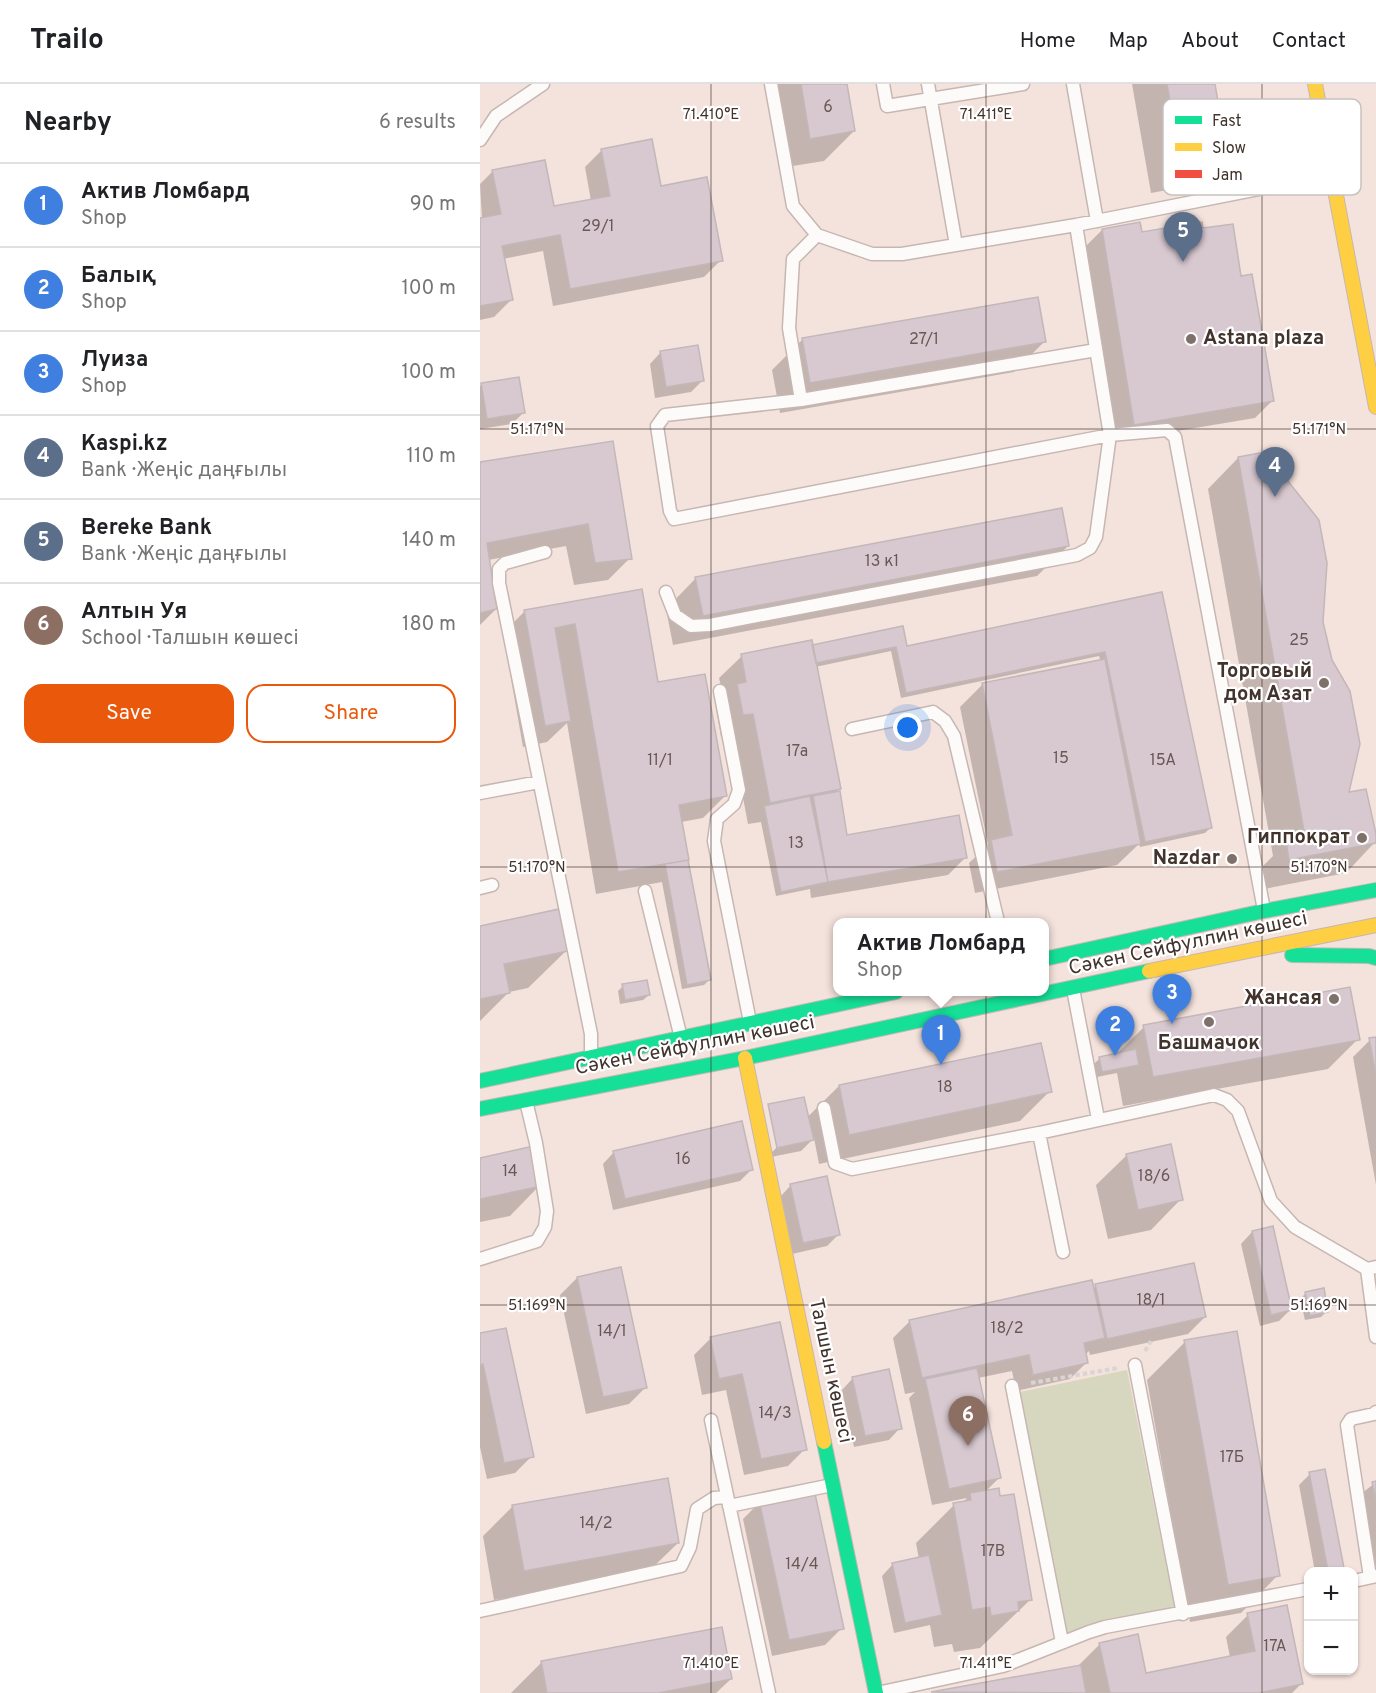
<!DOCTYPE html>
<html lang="en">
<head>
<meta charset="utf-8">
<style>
	body { margin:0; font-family:Overpass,sans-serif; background:#f6f6f6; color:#202124 }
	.controls { position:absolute; right:18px; bottom:18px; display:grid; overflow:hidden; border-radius:12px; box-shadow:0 2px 4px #0004 }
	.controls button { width:54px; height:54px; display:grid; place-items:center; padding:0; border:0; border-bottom:2px solid #e0e0e0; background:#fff; color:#202124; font:30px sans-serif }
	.you { position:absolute; left:428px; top:644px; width:21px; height:21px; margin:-15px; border:4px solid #fff; border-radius:50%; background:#1a73e8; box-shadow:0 0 0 9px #1a73e833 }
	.badge { display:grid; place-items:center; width:39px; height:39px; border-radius:50%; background:#ea580c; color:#fff; font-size:20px; font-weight:700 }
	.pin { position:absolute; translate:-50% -50px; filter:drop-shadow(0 2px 3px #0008) }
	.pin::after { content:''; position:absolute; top:32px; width:21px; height:18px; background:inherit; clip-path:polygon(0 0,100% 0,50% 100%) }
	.popup { position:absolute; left:353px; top:834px; width:216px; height:78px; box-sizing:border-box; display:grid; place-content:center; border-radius:12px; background:#fff; filter:drop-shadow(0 2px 4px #0005); font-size:20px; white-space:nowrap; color:#757577 }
	.popup b { font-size:22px; color:#202124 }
	.popup::after { content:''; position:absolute; left:50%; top:100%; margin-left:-12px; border:12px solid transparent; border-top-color:#fff }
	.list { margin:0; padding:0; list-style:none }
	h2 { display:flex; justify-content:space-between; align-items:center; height:78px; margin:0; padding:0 24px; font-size:26px }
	h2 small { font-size:20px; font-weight:400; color:#757577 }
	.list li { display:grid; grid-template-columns:39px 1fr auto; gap:18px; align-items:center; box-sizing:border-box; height:84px; padding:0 24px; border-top:2px solid #e0e0e0 }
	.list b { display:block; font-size:22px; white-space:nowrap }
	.list p { margin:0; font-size:20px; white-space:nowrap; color:#757577 }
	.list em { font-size:20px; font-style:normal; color:#757577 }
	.actions { display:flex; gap:12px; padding:18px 24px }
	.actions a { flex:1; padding:14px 0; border:2px solid #ea580c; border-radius:18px; text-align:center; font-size:21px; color:#ea580c }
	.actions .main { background:#ea580c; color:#fff }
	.map { position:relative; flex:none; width:896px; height:1609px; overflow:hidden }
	header { display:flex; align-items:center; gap:36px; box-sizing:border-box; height:84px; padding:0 30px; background:#fff; border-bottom:2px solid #e0e0e0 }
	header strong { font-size:28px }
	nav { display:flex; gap:33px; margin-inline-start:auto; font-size:21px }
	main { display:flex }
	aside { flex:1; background:#fff }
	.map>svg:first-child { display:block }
	.green { fill:#d7d6be }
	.shadow { fill:#0003 }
	.building { fill:#d8c9d0; stroke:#c2b7b9; stroke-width:1.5 }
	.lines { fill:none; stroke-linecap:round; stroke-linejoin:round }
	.lane-casing { stroke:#c6b7b2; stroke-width:15 }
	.fast-casing { stroke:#c6b7b2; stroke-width:16 }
	.slow-casing { stroke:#c6b7b2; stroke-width:16 }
	.path { stroke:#dad4d3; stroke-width:4; stroke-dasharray:4.5 3; stroke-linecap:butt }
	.lane { stroke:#fdfbfa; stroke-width:12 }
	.fast { stroke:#16e098; stroke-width:14 }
	.slow { stroke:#ffcf43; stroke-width:14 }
	.ticks { fill:none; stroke:#42332d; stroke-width:1.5; stroke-opacity:0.45 }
	.poi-dot { fill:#80706a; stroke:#fff; stroke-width:2 }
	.labels { text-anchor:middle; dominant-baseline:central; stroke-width:4.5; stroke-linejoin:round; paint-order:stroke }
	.number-label { font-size:16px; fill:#685856 }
	.poi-label { font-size:20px; font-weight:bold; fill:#42332d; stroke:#fff; text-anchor:end }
	.street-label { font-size:20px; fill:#42332d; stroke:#fff }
	.key { fill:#fff; stroke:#c6c2c0; stroke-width:1.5 }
	.key-label { font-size:16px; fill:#42332d }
	.ticks-label { font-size:15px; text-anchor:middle; fill:#42332d; stroke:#fff; stroke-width:4.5; stroke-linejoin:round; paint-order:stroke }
</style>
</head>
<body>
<header>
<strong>Trailo</strong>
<nav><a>Home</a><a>Map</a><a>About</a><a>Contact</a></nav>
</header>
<main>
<aside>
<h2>Nearby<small>6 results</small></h2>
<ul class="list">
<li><span class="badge" style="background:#3f7fe0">1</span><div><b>Актив Ломбард</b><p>Shop</p></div><em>90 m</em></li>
<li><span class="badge" style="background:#3f7fe0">2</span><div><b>Балық</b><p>Shop</p></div><em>100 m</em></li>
<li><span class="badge" style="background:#3f7fe0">3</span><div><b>Луиза</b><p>Shop</p></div><em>100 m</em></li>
<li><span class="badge" style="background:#5c6f8a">4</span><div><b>Kaspi.kz</b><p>Bank · Жеңіс даңғылы</p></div><em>110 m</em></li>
<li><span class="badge" style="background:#5c6f8a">5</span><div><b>Bereke Bank</b><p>Bank · Жеңіс даңғылы</p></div><em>140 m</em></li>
<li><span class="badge" style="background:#8d6e63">6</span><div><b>Алтын Уя</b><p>School · Талшын көшесі</p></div><em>180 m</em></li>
</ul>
<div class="actions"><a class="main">Save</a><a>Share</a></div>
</aside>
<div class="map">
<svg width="896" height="1609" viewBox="0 0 896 1609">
	<rect width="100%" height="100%" fill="#f4e2dc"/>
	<path class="green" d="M647 1286 695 1526 586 1551 540 1308Z"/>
	<path class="shadow" d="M286 0H366L374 47 344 77 300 84Z
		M652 0H733L745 70 715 101 671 109Z
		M122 66 180 104 241 176 224 193 73 222 63 167 23 175 31 216 14 233 0 236V136L2 135 0 100 13 87 73 124 111 117 105 83Z
		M622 146 661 150 722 146 760 194 792 317 775 334 637 357 605 163Z
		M323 255 564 258 534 288 300 329 292 286Z
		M181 268 223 296 211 308 175 314 170 280Z
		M2 300 43 329 32 340 0 345V302Z
		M132 359 150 474 128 496 94 501 86 462 8 476 16 525 0 541V379Z
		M758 374 806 397 842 538 867 709 896 757 866 789 779 806 776 789 793 772 728 405Z
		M588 462 557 492 193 561 186 525 216 494Z
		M161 507 177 600 245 712 223 734 201 738 229 896 224 901 202 905 182 798 116 810 87 639 67 658 43 663 23 549 45 527Z
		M681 510 730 744 725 749 660 763 659 760 637 781 495 809 489 779 508 761 480 623 503 600 621 578 619 572 421 614 411 567 335 583 359 705 354 710 366 752 485 774 468 791 331 814 330 805 296 812 281 738 268 740 251 651 241 653 236 623 244 615 239 594 262 572 331 563 422 544 426 564Z
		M0 844 86 867 48 904 29 908 0 937Z
		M143 902 169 911 163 916 140 920 138 907Z
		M664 943 878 955 848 985 643 1022 637 989 617 993 614 980 620 974 636 971Z
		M896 955V1101L873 973 890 956Z
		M359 1002 570 1007 540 1037 339 1080 334 1054 321 1067 286 1074Z
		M134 1068 272 1085 260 1097 133 1126 123 1080Z
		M647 1071 701 1115 671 1146 628 1155 616 1101Z
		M0 1075 60 1101 30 1132 0 1138Z
		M311 1101 358 1151 347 1162 312 1170 300 1113Z
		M772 1148 810 1226 799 1237 780 1242 761 1160Z
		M97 1194 166 1303 149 1320 106 1330 80 1211Z
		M616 1201 725 1233 708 1250 610 1271 609 1267 605 1271 607 1278 590 1295 536 1307 532 1287 498 1294 519 1394 505 1408 551 1515 500 1564 474 1568 472 1560 454 1563 450 1541 414 1549 402 1492 413 1480 439 1475 436 1459 474 1421 481 1420 487 1414 452 1421 429 1314 435 1308 425 1310 413 1254 430 1237 613 1205Z
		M826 1209 847 1227 841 1233 825 1236 820 1215Z
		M299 1240 325 1365 308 1382 264 1391 246 1306 222 1311 214 1271 231 1254Z
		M0 1251 52 1372 35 1389 7 1395 0 1363Z
		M705 1258 798 1491 761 1529 710 1538 667 1296Z
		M373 1294 420 1344 409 1356 374 1363 362 1306Z
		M830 1390 863 1484 859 1488H835L819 1401Z
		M896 1398V1481H895L881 1410Z
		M280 1418 362 1544 345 1561 292 1572 263 1435Z
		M33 1422 198 1459 167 1489 14 1516 3 1452Z
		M768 1531 822 1599 812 1609H454L597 1583 620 1560 665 1591 750 1573 746 1553Z
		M62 1578 251 1595 236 1609H31Z"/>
	<path class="building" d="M321 0H367L375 47 330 55Z
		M687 0H735L747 71 701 79Z
		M172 55 181 102 227 93 243 177 90 205 80 151 22 162 33 216 0 222V134L21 130 12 86 65 76 74 122 130 112 121 65Z
		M660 138 662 148 722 138 723 144 753 140 761 192 772 190 794 317 654 341 622 145Z
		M558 213 566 258 330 299 322 254Z
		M218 261 224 297 186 303 180 267Z
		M39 293 45 329 7 335 1 299Z
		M133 357 152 475 115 479 108 440 7 459 17 525 0 529V378Z
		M802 365 807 396 839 436 847 479 843 538 852 576 870 607 880 660 869 708 886 705 896 750V759L809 776 806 757 825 753 758 373Z
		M582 424 589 462 223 532 215 493Z
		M162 505 178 598 225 590 247 712 199 721 209 776 138 788 95 540 75 544 91 637 65 642 44 526Z
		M682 508 732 744 665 758 625 568 426 609 416 563 336 579 332 561 423 542 427 562Z
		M332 556 361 705 290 719 273 630 263 631 257 600 266 598 261 570Z
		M625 575 661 760 517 788 511 756 532 751 502 599Z
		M360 707 367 751 479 731 487 774 348 798 333 712Z
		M330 712 348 798 301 808 284 722Z
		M208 776 231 896 207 901 185 780Z
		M79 825 88 867 24 880 30 909 0 915V842Z
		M167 896 170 911 145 916 142 900Z
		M870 903 880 956 673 993 663 941Z
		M896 953V991L889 954Z
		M561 959 572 1008 369 1051 359 1001Z
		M656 965 659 981 622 988 619 973Z
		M324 1013 334 1056 297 1064 288 1020Z
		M262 1037 273 1086 145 1115 133 1067Z
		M691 1060 703 1116 658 1126 646 1070Z
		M54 1062 62 1102 0 1115V1074Z
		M347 1092 360 1151 323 1159 310 1100Z
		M793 1142 812 1226 791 1231 772 1147Z
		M714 1179 726 1233 627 1255 615 1200Z
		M141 1183 167 1304 123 1313 97 1193Z
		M612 1196 625 1254 604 1259 608 1279 553 1291 549 1271 442 1294 429 1236Z
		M844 1204 848 1228 830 1232 825 1208Z
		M300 1238 327 1366 281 1375 262 1290 239 1295 230 1253Z
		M26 1244 54 1373 24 1379 3 1280 0 1281V1249Z
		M757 1247 800 1492 748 1501 704 1256Z
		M497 1284 521 1394 469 1405 445 1295Z
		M409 1285 422 1345 385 1352 372 1293Z
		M845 1385 864 1484 848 1487 829 1388Z
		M188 1394 199 1459 44 1487 32 1421Z
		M896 1397V1417L892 1398Z
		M519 1404 520 1412 534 1410 552 1516 538 1518 539 1527 511 1532 510 1523 492 1526 473 1419 491 1416 490 1409Z
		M334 1405 364 1545 309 1556 279 1416Z
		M449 1471 462 1531 425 1539 412 1479Z
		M807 1521 823 1600 779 1609H630L619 1559 658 1550 666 1589 775 1567 767 1529Z
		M242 1543 252 1595 178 1609H67L61 1577Z
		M601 1581 606 1609 451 1608Z"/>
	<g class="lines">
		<g class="lane-casing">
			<path id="lane" d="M291 0 313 122 337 151 392 170H422L596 141 850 91
				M403 0 407 22 543 0
				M448 0 476 161
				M593 0 617 137
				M0 56 16 32 63 0
				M596 141 630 351 687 346 695 353 784 826
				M321 316 309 244 313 175 337 151
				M65 468 25 479 19 485V499L111 950V973
				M186 508 195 531 211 542 230 541 597 471 610 464 616 453 630 351 194 435 190 427 177 342 185 331 321 316 616 266
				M240 607 259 706 254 720 237 735 234 757 270 938
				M372 645 453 628 465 637 474 652 518 838
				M0 709 59 698
				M0 804 12 801
				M165 807 201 954
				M593 905 618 1035
				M344 1024 355 1079 372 1085 559 1049 734 1011 747 1016 758 1027 791 1117 815 1143 887 1185 896 1183
				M559 1049 583 1168
				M0 1175 57 1157 65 1143 67 1127 56 1059 46 1017
				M887 1185 896 1253
				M655 1281 703 1530
				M532 1302 582 1558
				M231 1336 289 1609
				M249 1422 352 1401
				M890 1493 867 1341 871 1335 894 1330 896 1328
				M874 1497 896 1492
				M0 1527 201 1482 210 1463 217 1425 234 1414 247 1413
				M397 1609 523 1582 609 1548 625 1543 828 1505"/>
		</g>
		<g class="fast-casing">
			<path id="fast" d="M812 871 889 872 896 874
				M564 875 784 827 896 806
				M0 997 416 908
				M0 1025 265 974 669 887
				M344 1358 396 1609"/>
		</g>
		<g class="slow-casing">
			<path id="slow" d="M835 0 896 323
				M669 887 896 841
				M265 974 344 1358"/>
		</g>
		<path class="path" d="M665 1267 671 1257
			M551 1299 638 1284"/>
		<use href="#lane" class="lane"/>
		<use href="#fast" class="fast"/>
		<use href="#slow" class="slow"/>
	</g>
	<path class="ticks" d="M231 0V1609M506 0V1609M782 0V1609M0 345H896M0 783H896M0 1221H896"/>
	<g class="poi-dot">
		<circle cx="711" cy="255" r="6"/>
		<circle cx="844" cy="599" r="6"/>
		<circle cx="882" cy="754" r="6"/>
		<circle cx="752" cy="775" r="6"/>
		<circle cx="854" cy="915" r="6"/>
		<circle cx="729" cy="938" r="6"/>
	</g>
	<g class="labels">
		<g class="number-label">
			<text x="348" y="24">6</text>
			<text x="118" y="143">29/1</text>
			<text x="444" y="256">27/1</text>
			<text x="402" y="478">13 к1</text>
			<text x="819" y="557">25</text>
			<text x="317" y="668">17а</text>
			<text x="581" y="675">15</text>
			<text x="180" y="677">11/1</text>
			<text x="683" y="677">15А</text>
			<text x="316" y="760">13</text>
			<text x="465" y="1004">18</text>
			<text x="203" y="1076">16</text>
			<text x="30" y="1088">14</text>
			<text x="674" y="1093">18/6</text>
			<text x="671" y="1217">18/1</text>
			<text x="527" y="1245">18/2</text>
			<text x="132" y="1248">14/1</text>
			<text x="295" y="1330">14/3</text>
			<text x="752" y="1374">17Б</text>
			<text x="116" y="1440">14/2</text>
			<text x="513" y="1468">17В</text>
			<text x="322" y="1481">14/4</text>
			<text x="795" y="1563">17А</text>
		</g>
		<g class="poi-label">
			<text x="723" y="255" text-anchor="start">Astana plaza</text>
			<text x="832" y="588">Торговый<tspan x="832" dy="23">дом Азат</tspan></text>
			<text x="870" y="754">Гиппократ</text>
			<text x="740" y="775">Nazdar</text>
			<text x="842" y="915">Жансая</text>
			<text x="729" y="960" text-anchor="middle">Башмачок</text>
		</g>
		<g class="street-label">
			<text transform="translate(708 860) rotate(-12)">Сәкен Сейфуллин көшесі</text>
			<text transform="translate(215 962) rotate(-11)">Сәкен Сейфуллин көшесі</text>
			<text transform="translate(350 1287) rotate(78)">Талшын көшесі</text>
		</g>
	</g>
	<rect x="683" y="15" width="198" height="96" rx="9" class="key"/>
	<rect x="695" y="32" width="27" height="8" fill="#16e098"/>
	<rect x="695" y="59" width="27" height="8" fill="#ffcf43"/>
	<rect x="695" y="86" width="27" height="8" fill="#f24e42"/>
	<g class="key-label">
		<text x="732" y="42">Fast</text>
		<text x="732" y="69">Slow</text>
		<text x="732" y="96">Jam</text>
	</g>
	<g class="ticks-label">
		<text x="231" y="35">71.410°E</text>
		<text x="506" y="35">71.411°E</text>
		<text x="57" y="350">51.171°N</text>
		<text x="839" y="350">51.171°N</text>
		<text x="57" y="788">51.170°N</text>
		<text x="839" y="788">51.170°N</text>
		<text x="57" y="1226">51.169°N</text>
		<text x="839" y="1226">51.169°N</text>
		<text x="231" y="1584">71.410°E</text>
		<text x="506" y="1584">71.411°E</text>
	</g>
</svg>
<div class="controls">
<button>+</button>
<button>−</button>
</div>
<div class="you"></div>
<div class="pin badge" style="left:461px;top:981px;background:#3f7fe0">1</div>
<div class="popup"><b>Актив Ломбард</b>Shop</div>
<div class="pin badge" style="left:635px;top:972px;background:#3f7fe0">2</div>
<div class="pin badge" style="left:692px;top:940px;background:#3f7fe0">3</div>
<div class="pin badge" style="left:795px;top:413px;background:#5c6f8a">4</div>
<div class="pin badge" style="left:703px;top:178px;background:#5c6f8a">5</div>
<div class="pin badge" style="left:488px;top:1362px;background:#8d6e63">6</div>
</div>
</main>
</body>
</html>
